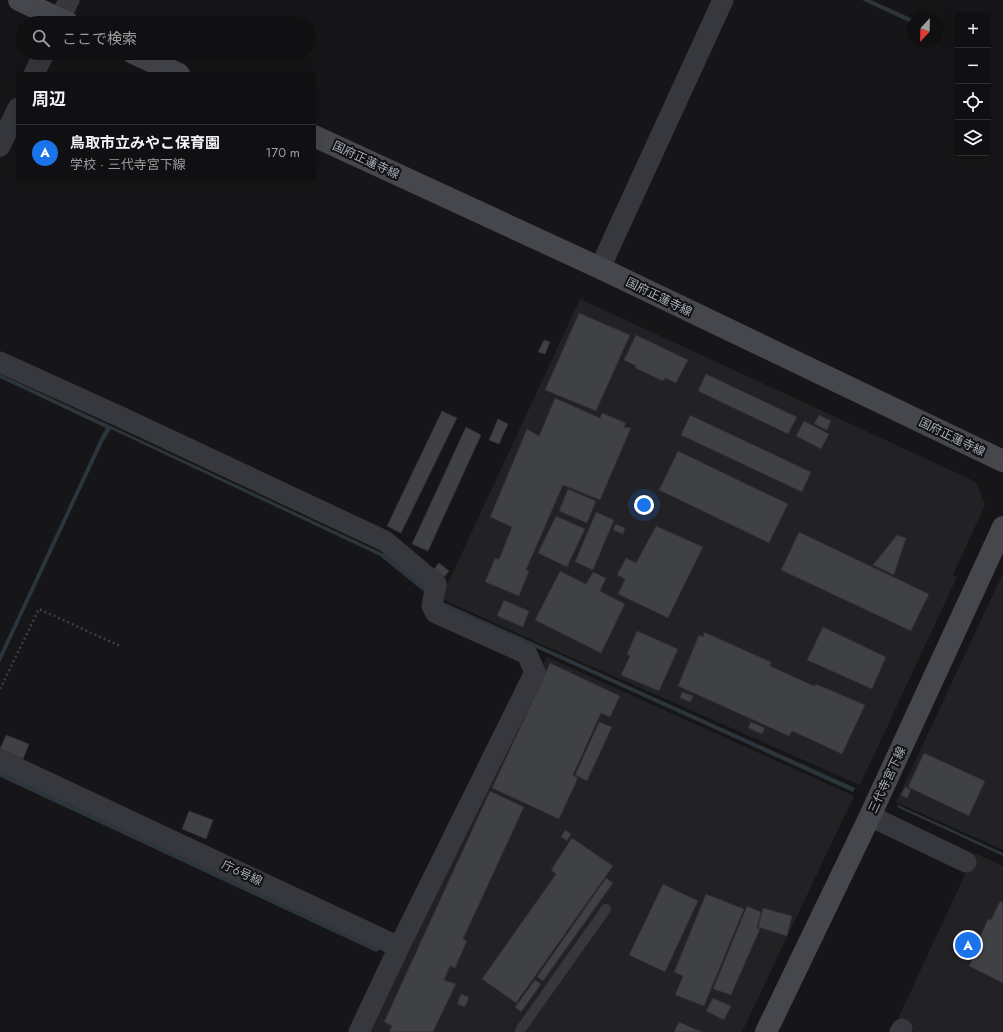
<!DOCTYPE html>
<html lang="ja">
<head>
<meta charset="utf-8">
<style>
	body { margin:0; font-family:Jost,"Noto Sans JP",sans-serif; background:#1e1e20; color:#f1f3f6 }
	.controls { position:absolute; right:12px; top:12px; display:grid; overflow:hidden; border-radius:4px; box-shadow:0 4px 16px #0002 }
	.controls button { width:36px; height:36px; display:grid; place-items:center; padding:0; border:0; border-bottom:1px solid #303032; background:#101012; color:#f1f3f6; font:20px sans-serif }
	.compass { position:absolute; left:907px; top:12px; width:36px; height:36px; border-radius:50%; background:#101012; box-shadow:0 4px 16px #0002; rotate:202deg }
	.you { position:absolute; left:644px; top:505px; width:14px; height:14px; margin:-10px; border:3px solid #fff; border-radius:50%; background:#1a73e8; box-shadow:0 0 0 6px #1a73e833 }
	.badge { display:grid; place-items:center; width:26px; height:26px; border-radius:50%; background:#1a73e8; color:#fff; font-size:13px; font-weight:700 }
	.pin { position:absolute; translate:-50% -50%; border:2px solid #fff; box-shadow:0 1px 4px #0006 }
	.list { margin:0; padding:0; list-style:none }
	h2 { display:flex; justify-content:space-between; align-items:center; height:52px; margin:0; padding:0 16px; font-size:17px }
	h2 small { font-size:13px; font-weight:400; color:#9c9d9f }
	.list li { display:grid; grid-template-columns:26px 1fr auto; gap:12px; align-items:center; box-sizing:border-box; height:56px; padding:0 16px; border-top:1px solid #303032 }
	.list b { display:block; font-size:15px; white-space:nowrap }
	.list p { margin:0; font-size:13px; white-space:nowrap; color:#9c9d9f }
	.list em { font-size:13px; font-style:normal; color:#9c9d9f }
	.icon { flex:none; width:22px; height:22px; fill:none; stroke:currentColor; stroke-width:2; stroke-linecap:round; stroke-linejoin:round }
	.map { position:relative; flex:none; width:1003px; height:1032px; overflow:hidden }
	.search { position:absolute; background:#101012; box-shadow:0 4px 16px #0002; left:16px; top:16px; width:300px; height:44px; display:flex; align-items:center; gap:10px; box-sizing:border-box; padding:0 14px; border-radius:22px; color:#9c9d9f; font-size:15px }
	.panel { position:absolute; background:#101012; box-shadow:0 4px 16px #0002; left:16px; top:72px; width:300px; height:108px; border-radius:4px }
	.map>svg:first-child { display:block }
	.built { fill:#222225 }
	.water { fill:#2c353c }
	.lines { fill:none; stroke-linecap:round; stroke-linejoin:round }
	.stream { stroke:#2c353c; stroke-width:7 }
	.building { fill:#404145; stroke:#303034 }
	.path { stroke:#3d3f44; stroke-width:2.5; stroke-dasharray:2 3; stroke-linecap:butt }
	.service { stroke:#37383d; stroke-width:10 }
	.minor { stroke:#37383d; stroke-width:21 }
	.secondary { stroke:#45474d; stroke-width:22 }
	.labels { text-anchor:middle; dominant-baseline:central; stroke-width:4; stroke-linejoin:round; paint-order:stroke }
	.street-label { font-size:12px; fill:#a8adb8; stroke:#111113 }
</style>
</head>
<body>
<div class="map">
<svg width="1003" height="1032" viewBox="0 0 1003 1032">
	<rect width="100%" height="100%" fill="#161618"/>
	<path class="built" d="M580 299 976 482 985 505 953 575 957 577 860 785 552 649 440 598 439 592 448 583Z
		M1003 573V850L896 802Z
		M547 657 854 796 742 1032H366L513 724Z
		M975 853 1003 866V1032H914L896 1023Z"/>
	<path class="water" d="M862 0H871L913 19V24Z
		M0 374 384 554 443 602 855 788 853 792 439 604 380 556 111 429 103 442 0 663V654L100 439 106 428 0 378Z
		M898 805 1003 853V856L897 807Z"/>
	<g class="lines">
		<path class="stream" d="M0 773 376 948"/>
	</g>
	<path class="building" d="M579 313 630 335 596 411 545 390Z
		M636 335 688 360 676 383 665 378 663 381 635 368 636 366 624 360Z
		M544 340 550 342 545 354 538 352Z
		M706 374 797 417 788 434 698 391Z
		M555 398 600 418 602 413 626 423 624 427 631 428 600 500 563 485 526 570 529 571 519 596 485 582 495 558 499 559 512 527 490 517 527 429 539 436Z
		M442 411 457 418 401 533 387 526Z
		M690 415 811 472 802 492 681 435Z
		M819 415 831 421 827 430 814 424Z
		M498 419 508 424 499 444 489 440Z
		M804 421 829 434 821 449 796 436Z
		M466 427 481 435 428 551 412 544Z
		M678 451 788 504 769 543 659 490Z
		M568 489 596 501 587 523 559 511Z
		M596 512 614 520 593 570 575 562Z
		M556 516 585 529 567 567 538 553Z
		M616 524 625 528 623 534 613 530Z
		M656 526 703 547 668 618 618 594 625 579 617 575 626 558 636 563Z
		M799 532 929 594 911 631 781 570Z
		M897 535 906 538 894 575 873 565Z
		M439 563 449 571 444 577 434 569Z
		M560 571 586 584 593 572 606 578 600 591 625 604 601 653 535 620Z
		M504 600 529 611 523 627 497 616Z
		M823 627 886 657 872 689 807 660Z
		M637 631 678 649 659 691 621 675 630 656 627 654Z
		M704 632 771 662 770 666 814 686 816 684 865 705 842 754 792 731 789 736 678 686 699 635 703 637Z
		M550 663 620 696 610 717 601 713 573 775 578 778 559 819 492 788Z
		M682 692 693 696 691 702 680 698Z
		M599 722 612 727 587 781 575 775Z
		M751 722 765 728 762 734 748 728Z
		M6 735 29 744 23 759 0 749Z
		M924 753 985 781 969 816 908 787Z
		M905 787 911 790 907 798 901 795Z
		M490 791 524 807 463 939 467 941 455 968 450 966 444 980 456 984 433 1032H389L392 1026 384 1022Z
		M189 811 213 820 206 839 182 829Z
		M565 830 571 834 567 841 561 837Z
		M572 838 613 866 516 1003 482 979 556 874 551 870Z
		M606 878 613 883 543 981 537 977Z
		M663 884 698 901 665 972 629 955Z
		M706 894 744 909 704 1006 675 995 683 976 674 972Z
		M1000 901 1003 903V983L969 966 980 944 977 943 988 919 991 920Z
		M747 906 761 912 757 928 760 929 731 995 713 989Z
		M763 908 792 916 787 936 758 927Z
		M535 980 541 984 521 1012 515 1007Z
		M461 994 469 997 465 1007 457 1004Z
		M713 998 731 1006 724 1020 706 1011Z
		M679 1022 702 1032H674Z"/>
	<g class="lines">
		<path class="path" d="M0 689 39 609 120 646"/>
		<path class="service" d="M520 1032 521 1029 606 909"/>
		<path class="minor" d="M58 23 69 0
			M34 74 44 53
			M0 146 18 108
			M600 268 723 0
			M0 362 123 418 385 541 436 584 432 606 436 613 527 654 535 672 399 947
			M0 760 399 947 359 1032
			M870 816 966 862
			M900 1032 902 1029"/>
		<path class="secondary" d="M19 0 68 23
			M133 53 179 74
			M314 136 600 268 1003 461
			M766 1032 870 816 1003 527"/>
	</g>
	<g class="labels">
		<g class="street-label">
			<text transform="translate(366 160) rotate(25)">国府正蓮寺線</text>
			<text transform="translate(659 297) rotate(26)">国府正蓮寺線</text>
			<text transform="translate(952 437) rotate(26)">国府正蓮寺線</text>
			<text transform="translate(887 780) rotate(-65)">三代寺宮下線</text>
			<text transform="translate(242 873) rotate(25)">庁6号線</text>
		</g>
	</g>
</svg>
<div class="controls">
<button>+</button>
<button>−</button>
<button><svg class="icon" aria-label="locate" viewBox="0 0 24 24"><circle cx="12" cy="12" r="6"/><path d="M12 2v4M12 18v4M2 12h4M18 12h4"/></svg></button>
<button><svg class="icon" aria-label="layers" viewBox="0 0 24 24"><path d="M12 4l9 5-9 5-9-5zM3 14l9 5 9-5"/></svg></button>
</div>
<svg class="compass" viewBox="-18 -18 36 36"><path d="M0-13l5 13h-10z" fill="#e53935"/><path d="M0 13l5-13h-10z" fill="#9c9d9f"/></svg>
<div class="you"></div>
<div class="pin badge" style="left:968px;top:945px">A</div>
<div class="search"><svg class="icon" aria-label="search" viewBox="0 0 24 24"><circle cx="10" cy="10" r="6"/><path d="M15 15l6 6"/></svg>ここで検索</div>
<section class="panel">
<h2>周辺<small></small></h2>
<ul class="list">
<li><span class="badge">A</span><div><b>鳥取市立みやこ保育園</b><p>学校 · 三代寺宮下線</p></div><em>170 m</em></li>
</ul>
</section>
</div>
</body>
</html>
